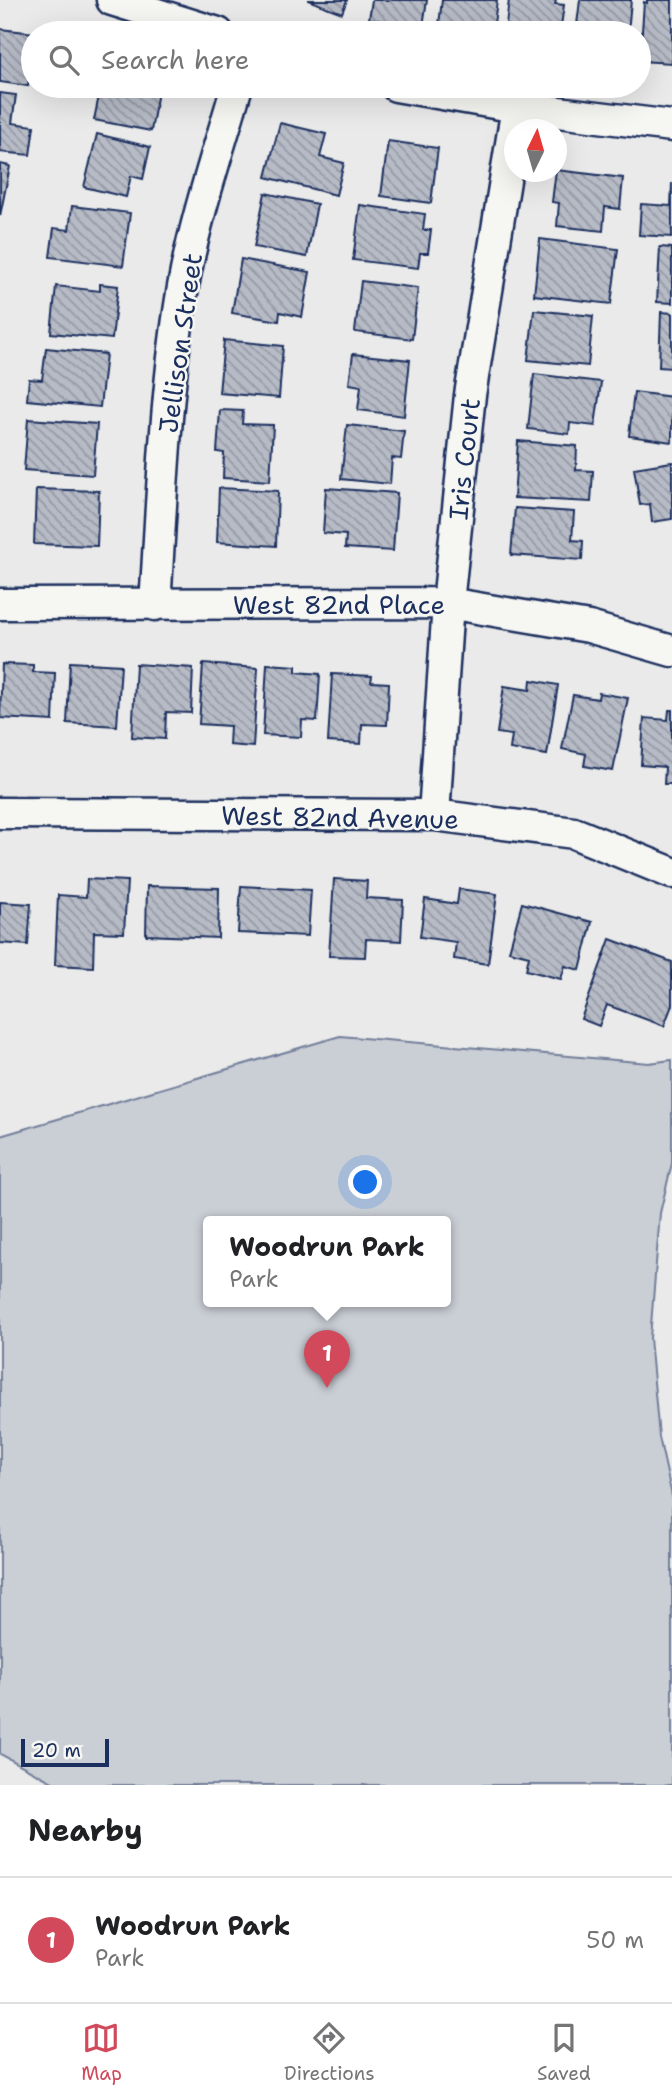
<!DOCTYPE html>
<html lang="en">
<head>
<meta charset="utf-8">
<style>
	body { margin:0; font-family:"Shantell Sans",sans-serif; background:#f6f6f6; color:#202124 }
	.compass { position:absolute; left:504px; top:119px; width:63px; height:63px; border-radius:50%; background:#fff; box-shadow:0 7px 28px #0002; rotate:5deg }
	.scale { position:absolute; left:21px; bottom:18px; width:88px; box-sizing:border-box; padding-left:7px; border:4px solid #1b2f5e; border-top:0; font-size:19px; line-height:24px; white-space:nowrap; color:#1b2f5e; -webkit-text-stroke:5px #f6f6f2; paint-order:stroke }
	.you { position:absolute; left:366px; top:1183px; width:24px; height:24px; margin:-18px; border:5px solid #fff; border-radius:50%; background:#1a73e8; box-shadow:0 0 0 10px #1a73e833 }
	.badge { display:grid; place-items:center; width:46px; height:46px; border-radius:50%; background:#d1495b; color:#fff; font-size:23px; font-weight:700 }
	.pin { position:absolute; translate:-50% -58px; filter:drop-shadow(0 2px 4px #0008) }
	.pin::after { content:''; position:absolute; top:37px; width:24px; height:21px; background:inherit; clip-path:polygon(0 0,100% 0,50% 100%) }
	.popup { position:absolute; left:203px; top:1216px; width:248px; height:91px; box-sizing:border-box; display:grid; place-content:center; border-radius:7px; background:#fff; filter:drop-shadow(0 2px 5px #0005); font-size:23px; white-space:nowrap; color:#757577 }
	.popup b { font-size:26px; color:#202124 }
	.popup::after { content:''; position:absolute; left:50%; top:100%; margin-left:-14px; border:14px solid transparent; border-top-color:#fff }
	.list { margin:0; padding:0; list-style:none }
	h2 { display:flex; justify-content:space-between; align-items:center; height:91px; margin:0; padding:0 28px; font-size:30px }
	h2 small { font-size:23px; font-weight:400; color:#757577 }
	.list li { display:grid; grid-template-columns:46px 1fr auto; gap:21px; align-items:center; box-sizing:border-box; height:126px; padding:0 28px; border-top:2px solid #e0e0e0 }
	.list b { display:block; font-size:26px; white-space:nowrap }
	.list p { margin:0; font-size:23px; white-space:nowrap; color:#757577 }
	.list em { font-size:23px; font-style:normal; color:#757577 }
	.icon { flex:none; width:38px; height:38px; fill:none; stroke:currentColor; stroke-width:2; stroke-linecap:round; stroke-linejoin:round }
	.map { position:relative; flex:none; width:672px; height:1785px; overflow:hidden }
	.search { position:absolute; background:#fff; box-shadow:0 7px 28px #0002; left:21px; right:21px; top:21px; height:77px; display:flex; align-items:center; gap:18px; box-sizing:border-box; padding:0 24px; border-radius:38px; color:#757577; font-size:26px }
	.sheet { height:217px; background:#fff }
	nav { display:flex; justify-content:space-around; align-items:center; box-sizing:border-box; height:98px; border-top:2px solid #e0e0e0; background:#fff; font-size:19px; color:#757577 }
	nav a { display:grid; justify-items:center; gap:4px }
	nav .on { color:#d1495b }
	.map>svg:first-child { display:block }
	.green { fill:#caced5; stroke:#727e9a; stroke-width:2; fill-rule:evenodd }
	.building { fill:url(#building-back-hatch); stroke:#1b2f5e; stroke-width:2 }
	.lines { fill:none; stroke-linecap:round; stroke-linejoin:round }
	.minor-casing { stroke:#1b2f5e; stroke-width:35 }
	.minor { stroke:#f6f6f2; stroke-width:30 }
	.labels { text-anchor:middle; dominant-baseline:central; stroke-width:5; stroke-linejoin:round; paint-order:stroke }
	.street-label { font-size:26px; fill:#1b2f5e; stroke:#f6f6f2 }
</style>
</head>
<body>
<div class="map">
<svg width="672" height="1785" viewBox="0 0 672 1785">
	<defs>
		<pattern id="building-back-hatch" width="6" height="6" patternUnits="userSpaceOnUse" patternTransform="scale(1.75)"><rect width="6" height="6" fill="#b6bbc6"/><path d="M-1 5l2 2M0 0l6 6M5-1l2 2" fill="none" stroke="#9398a4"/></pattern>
	</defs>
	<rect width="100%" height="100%" fill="#e9eae9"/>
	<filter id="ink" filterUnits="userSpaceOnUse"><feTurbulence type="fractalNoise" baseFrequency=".0143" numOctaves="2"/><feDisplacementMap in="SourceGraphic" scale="14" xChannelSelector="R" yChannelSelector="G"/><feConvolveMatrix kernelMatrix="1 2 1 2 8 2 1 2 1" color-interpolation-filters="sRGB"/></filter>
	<g filter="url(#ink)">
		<path class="green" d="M340 1036 649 1063 672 1060V1163L660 1213 650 1338 659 1437 672 1496V1785H58L0 1754V1136ZM208 1222H446V1302H208Z"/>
		<path class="building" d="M308 0H347L342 13Z
			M372 0H427L423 26 369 19Z
			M442 0H497L493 32 467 30V33H438Z
			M509 0H556L555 4 564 5 560 33H505Z
			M580 0H631L628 33H576Z
			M647 0H672V63L640 61 644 2 647 3Z
			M0 29 34 33 28 86 0 82Z
			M101 86H159L151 131 94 120Z
			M0 93 16 95 12 123 34 126 30 155 0 152Z
			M280 123 326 134 320 157 344 163 336 195 266 177Z
			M97 134 150 147 143 179 131 176 126 197 84 187Z
			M388 141 438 148 431 203 381 196Z
			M0 164 10 166 0 216Z
			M556 170 623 178 620 209 605 207 603 231 557 226 559 203 552 202Z
			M672 183V237L639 235 641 204 671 206Z
			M265 193 317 204 307 257 254 247Z
			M360 205 425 214 423 230H431L428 253H420L418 268 353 260Z
			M72 206 130 213 123 266 50 257 54 228 69 230Z
			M540 239 618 249 611 304 534 295Z
			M660 247 672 248V303L657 302Z
			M241 259 310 272 302 317 280 312 279 321 232 313Z
			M361 281 418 288 412 339 355 332Z
			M100 284 118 286 112 339 51 333 56 286 100 291Z
			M534 310 593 316 588 366 528 360Z
			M661 312 672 313V368L659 367Z
			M224 340 283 346 279 398 219 393Z
			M46 348 106 354 100 407 27 400 29 379 42 380Z
			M353 354 410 360 404 416 358 410 361 386 349 384Z
			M534 374 601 382 595 426 570 423 569 434 528 429Z
			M634 392 672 397V442L629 436Z
			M220 410 243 411 242 424 273 425 270 481 223 478 224 453 217 452Z
			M28 419 97 424 93 475 24 470Z
			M347 425 404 431 401 459 392 458 390 484 341 479Z
			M518 441 577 446 576 470 593 471 591 502 514 498Z
			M672 462V519L652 522 650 504 640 505 634 468Z
			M219 488 278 491 276 546 217 542Z
			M326 488 397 493 393 551 345 548 346 535 323 533Z
			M36 489 99 491 97 546 34 544Z
			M515 508 574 512 572 540 583 541 582 560 511 555Z
			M70 662 121 665 117 726 67 723Z
			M2 664 33 665V672L55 673 53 721 0 718Z
			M136 664 193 668 191 713 166 712 165 739 132 737Z
			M203 664 258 668 253 747 229 745 230 726 199 724Z
			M267 664 296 666V672L320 674 317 721 302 720 301 737 263 735Z
			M332 674 372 676 371 682 389 683 387 725 362 724 361 744 328 742Z
			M531 680 558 685 547 755 510 749 512 735 497 733 504 686 530 690Z
			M599 693 628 698 613 771 584 766 586 754 562 749 573 695 598 699Z
			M669 710H672V784H664L665 767 641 765 644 718 668 720Z
			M87 879 127 881 124 933 94 932 93 967 55 965 58 895 86 897Z
			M334 879 367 881 366 898 403 900 401 941 366 939 365 957 329 956Z
			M147 886 219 888 218 938 146 935Z
			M241 886 311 890 308 936 238 933Z
			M459 889 497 894 488 964 454 959 456 942 420 937 425 899 457 904Z
			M0 902 31 904 28 945 0 943Z
			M522 903 592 922 580 970 565 966 561 979 526 970 529 956 509 951Z
			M610 939 672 962V1005L664 1026 607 1005 599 1026 581 1019Z"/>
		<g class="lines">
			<g class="minor-casing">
				<path id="minor" d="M112 0 218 33
					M396 86 517 107 672 126
					M0 604 448 603 589 627 672 651
					M155 605C162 499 165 392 183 287 195 219 218 152 237 86
					M0 813 434 815 574 833 672 873
					M434 815 448 603 470 395 517 107"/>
			</g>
			<use href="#minor" class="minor"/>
		</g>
	</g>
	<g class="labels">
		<g class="street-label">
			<text transform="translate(180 343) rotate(-82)">Jellison Street</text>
			<text transform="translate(464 459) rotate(-84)">Iris Court</text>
			<text x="339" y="604">West 82nd Place</text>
			<text transform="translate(340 817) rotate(1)">West 82nd Avenue</text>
		</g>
	</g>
</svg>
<svg class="compass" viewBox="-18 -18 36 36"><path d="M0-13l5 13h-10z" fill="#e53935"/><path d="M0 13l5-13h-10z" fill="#757577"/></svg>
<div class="scale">20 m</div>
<div class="you"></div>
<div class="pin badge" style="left:327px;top:1388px">1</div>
<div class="popup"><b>Woodrun Park</b>Park</div>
<div class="search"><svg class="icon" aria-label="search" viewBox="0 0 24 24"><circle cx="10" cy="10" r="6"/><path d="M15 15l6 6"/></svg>Search here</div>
</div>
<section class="sheet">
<h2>Nearby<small></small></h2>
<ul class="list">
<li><span class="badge">1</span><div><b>Woodrun Park</b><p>Park</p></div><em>50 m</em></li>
</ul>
</section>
<nav>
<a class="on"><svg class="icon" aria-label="map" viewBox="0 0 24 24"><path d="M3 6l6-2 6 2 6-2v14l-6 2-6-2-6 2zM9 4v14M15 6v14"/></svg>Map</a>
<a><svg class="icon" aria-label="directions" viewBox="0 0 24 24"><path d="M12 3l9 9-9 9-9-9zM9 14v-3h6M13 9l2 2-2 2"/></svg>Directions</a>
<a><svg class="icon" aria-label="saved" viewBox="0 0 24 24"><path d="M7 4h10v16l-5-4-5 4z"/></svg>Saved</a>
</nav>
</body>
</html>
